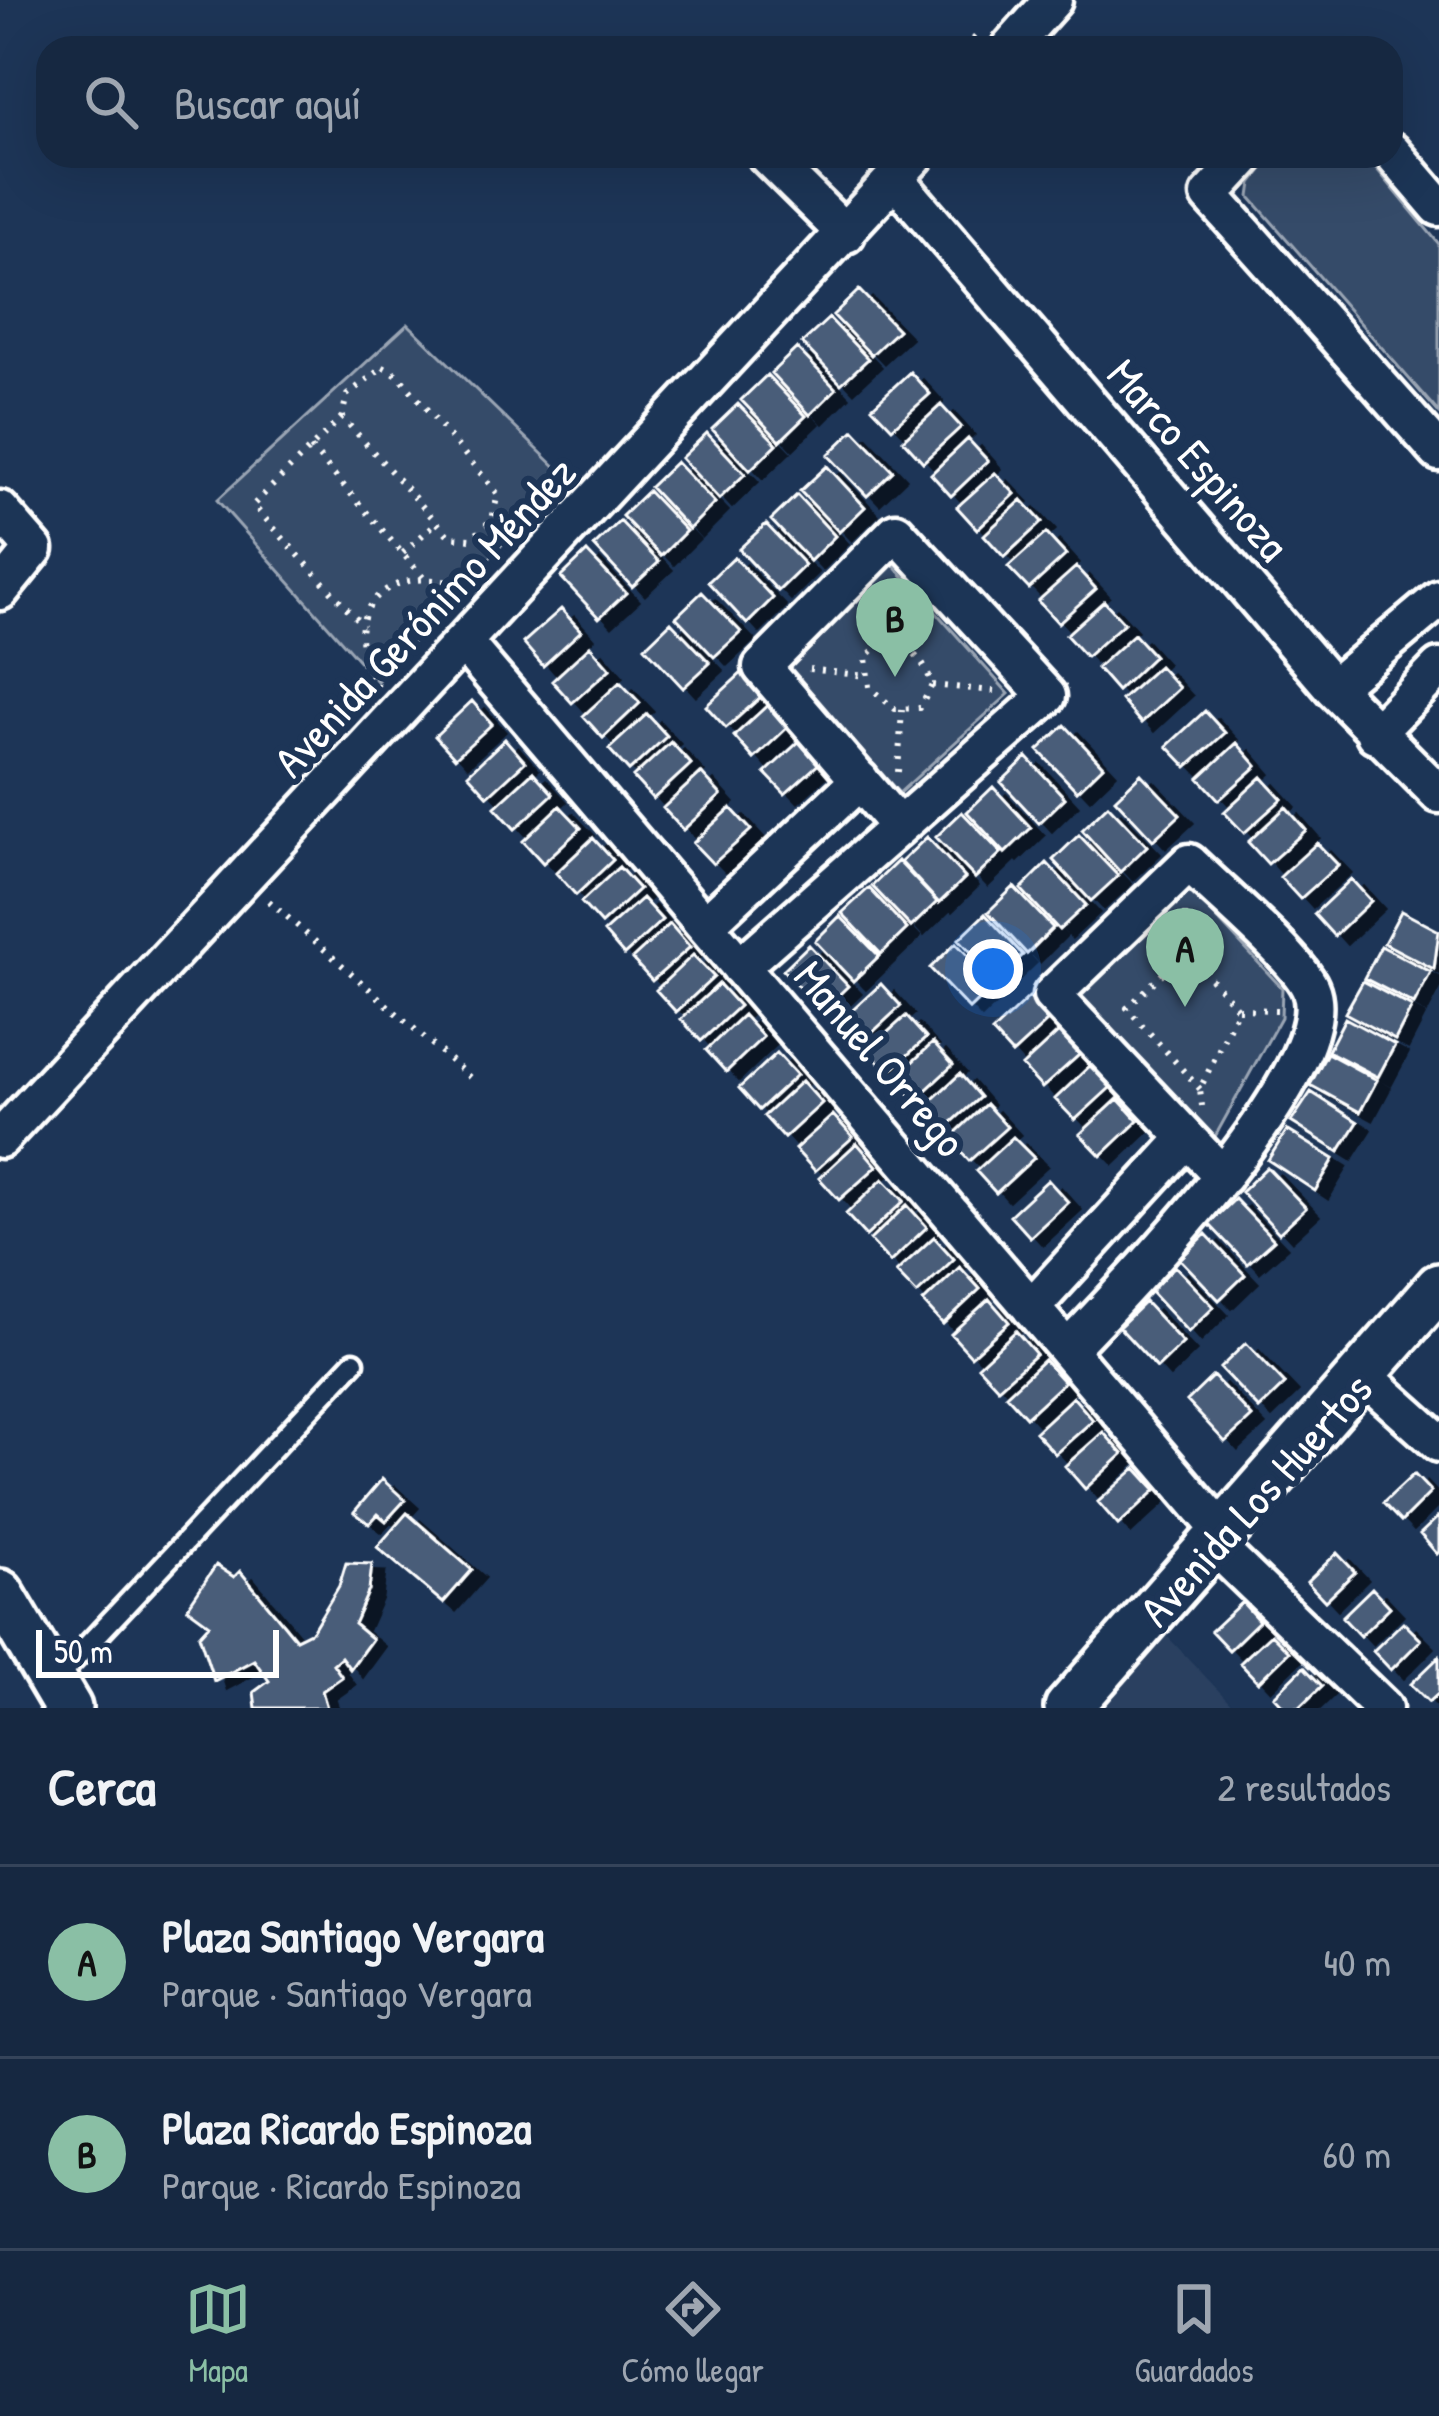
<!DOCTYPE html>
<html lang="es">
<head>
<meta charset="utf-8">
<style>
	body { margin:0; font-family:"Patrick Hand",sans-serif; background:#23344c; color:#f1f3f6 }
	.scale { position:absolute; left:36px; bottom:30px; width:243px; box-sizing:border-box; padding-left:12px; border:6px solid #fff; border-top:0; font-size:33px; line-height:42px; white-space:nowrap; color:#fff; -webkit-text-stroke:9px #1d3557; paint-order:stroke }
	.you { position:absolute; left:993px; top:969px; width:42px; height:42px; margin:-30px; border:9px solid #fff; border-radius:50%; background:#1a73e8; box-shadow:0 0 0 18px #1a73e833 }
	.badge { display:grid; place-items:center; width:78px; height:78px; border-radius:50%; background:#8abfa5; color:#111; font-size:39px; font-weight:700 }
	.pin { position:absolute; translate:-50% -99px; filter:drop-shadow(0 3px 6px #0008) }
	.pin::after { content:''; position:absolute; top:63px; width:42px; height:36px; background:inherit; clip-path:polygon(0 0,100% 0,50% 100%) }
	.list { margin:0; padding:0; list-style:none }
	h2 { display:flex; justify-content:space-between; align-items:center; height:156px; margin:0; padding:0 48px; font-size:51px }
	h2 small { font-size:39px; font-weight:400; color:#9ea6b1 }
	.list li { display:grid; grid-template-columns:78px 1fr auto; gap:36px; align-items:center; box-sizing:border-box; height:192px; padding:0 48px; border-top:3px solid #35445a }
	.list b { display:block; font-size:45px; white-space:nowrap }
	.list p { margin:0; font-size:39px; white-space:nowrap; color:#9ea6b1 }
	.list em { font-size:39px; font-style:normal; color:#9ea6b1 }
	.icon { flex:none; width:66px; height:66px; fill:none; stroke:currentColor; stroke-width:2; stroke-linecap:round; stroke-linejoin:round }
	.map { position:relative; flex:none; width:1439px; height:1708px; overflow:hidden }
	.search { position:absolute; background:#162841; box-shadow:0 12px 48px #0002; left:36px; right:36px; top:36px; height:132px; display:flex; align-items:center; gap:30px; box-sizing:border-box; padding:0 42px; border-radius:36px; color:#9ea6b1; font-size:45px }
	.sheet { height:540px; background:#162841 }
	nav { display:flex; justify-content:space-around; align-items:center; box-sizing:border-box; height:168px; border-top:3px solid #35445a; background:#162841; font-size:33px; color:#9ea6b1 }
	nav a { display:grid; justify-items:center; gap:6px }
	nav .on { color:#8abfa5 }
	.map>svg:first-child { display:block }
	.built { fill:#2a4161 }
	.green { fill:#364b69; stroke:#9aa5b4; stroke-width:3 }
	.building { fill:#4a5d79; stroke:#fff; stroke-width:3; filter:url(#shadow) }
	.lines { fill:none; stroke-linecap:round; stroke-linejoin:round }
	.service-casing { stroke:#fff; stroke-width:27 }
	.minor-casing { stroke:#fff; stroke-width:45 }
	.tertiary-casing { stroke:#fff; stroke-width:54 }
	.path { stroke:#fff; stroke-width:6; stroke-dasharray:3 9; stroke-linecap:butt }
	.service { stroke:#1d3557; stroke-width:18 }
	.minor { stroke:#1d3557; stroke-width:36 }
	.tertiary { stroke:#1d3557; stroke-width:45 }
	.labels { text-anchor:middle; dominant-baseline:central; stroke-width:12; stroke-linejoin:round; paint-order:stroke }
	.street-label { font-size:45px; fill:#fff; stroke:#1d3557 }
</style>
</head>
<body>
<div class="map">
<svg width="1439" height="1708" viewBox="0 0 1439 1708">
	<defs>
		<filter id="shadow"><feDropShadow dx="13" dy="8" stdDeviation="0" flood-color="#0009"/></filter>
	</defs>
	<rect width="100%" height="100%" fill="#1d3557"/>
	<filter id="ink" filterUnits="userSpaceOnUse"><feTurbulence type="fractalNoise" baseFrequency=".00833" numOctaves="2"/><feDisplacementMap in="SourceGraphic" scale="24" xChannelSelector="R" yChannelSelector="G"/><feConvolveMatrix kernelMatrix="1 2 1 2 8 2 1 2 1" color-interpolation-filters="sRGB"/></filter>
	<g filter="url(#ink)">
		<path class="built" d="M1166 1635 1235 1708H1104Z"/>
		<path class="green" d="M1273 156H1366L1439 244V413L1250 197 1252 183Z
			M408 324 565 476 377 681 217 500Z
			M890 561 1009 694 899 793 781 660Z
			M1185 884 1282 988 1281 1017 1212 1142 1078 998Z"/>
		<path class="building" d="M859 290 898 330 871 355 833 315Z
			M829 318 868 359 841 384 802 343Z
			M797 348 836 389 810 415 771 373Z
			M910 372 930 394 892 428 872 407Z
			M767 375 806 416 780 441 741 400Z
			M738 404 777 444 750 470 712 429Z
			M941 405 961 427 923 462 903 440Z
			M854 430 893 471 867 496 828 455Z
			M707 433 745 474 719 499 681 458Z
			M968 439 988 461 951 496 931 474Z
			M676 462 715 503 689 529 650 487Z
			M827 466 865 507 839 532 800 491Z
			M995 473 1015 494 977 529 957 507Z
			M648 491 686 531 661 556 622 516Z
			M797 495 835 536 810 561 771 520Z
			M1022 500 1042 522 1004 557 984 535Z
			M620 521 659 562 632 587 594 546Z
			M766 524 805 565 778 591 739 549Z
			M1046 533 1066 555 1029 589 1008 567Z
			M587 552 626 593 599 618 561 577Z
			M734 557 773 598 747 624 708 582Z
			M1076 567 1096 589 1058 623 1038 601Z
			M702 592 741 632 714 657 676 617Z
			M1104 601 1124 623 1086 657 1066 635Z
			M561 609 581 631 543 666 523 643Z
			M671 622 710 663 683 688 645 647Z
			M1134 634 1154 656 1117 691 1097 668Z
			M590 646 610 669 572 703 552 681Z
			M1159 666 1179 688 1141 723 1121 700Z
			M744 671 764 694 726 728 706 706Z
			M620 682 640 703 603 738 583 716Z
			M472 701 492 724 455 758 435 736Z
			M771 702 791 724 754 759 734 736Z
			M1205 711 1225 733 1187 767 1167 746Z
			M647 714 667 736 629 771 609 749Z
			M1065 725 1103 766 1077 791 1038 750Z
			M803 738 823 760 785 794 765 773Z
			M505 739 525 762 488 796 468 774Z
			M671 742 691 764 653 799 633 777Z
			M1237 743 1257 766 1219 800 1199 778Z
			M1027 757 1065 798 1039 823 1001 782Z
			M533 772 553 794 515 829 495 807Z
			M701 773 721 795 683 830 663 808Z
			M1141 774 1180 815 1153 840 1115 799Z
			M1262 777 1282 799 1244 833 1224 812Z
			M993 787 1031 828 1005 853 967 812Z
			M1108 805 1147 846 1120 872 1082 830Z
			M560 806 581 828 543 863 523 841Z
			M1286 807 1306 830 1268 864 1248 842Z
			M731 808 751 830 713 864 693 843Z
			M962 812 1001 853 975 878 936 837Z
			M1079 835 1118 876 1091 901 1053 860Z
			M927 837 965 878 939 903 901 862Z
			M593 838 613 860 576 895 556 873Z
			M1317 843 1338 865 1300 899 1280 877Z
			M898 861 937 902 911 927 872 886Z
			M1047 863 1086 905 1059 930 1021 889Z
			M619 867 639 889 601 924 581 902Z
			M1351 879 1371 901 1334 936 1314 914Z
			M1014 887 1053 928 1027 954 988 912Z
			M869 888 907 929 881 954 842 913Z
			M642 898 662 920 624 955 604 932Z
			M1401 911 1439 931 1434 969 1384 943Z
			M985 914 1023 955 997 980 959 939Z
			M840 916 879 956 853 981 815 941Z
			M670 924 690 947 652 981 632 959Z
			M956 943 995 984 969 1009 930 968Z
			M809 945 848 986 822 1011 783 970Z
			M1381 946 1431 972 1414 1004 1364 978Z
			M693 955 714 977 676 1012 656 990Z
			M1363 981 1412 1007 1395 1040 1345 1013Z
			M719 984 739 1006 701 1041 681 1019Z
			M881 984 901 1006 863 1041 843 1019Z
			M1029 997 1050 1019 1012 1054 992 1032Z
			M743 1015 763 1037 726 1072 706 1050Z
			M906 1016 926 1038 888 1073 868 1050Z
			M1345 1018 1395 1045 1378 1077 1328 1051Z
			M1060 1031 1080 1054 1042 1088 1022 1066Z
			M933 1043 953 1065 915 1100 895 1078Z
			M777 1053 797 1075 759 1110 739 1088Z
			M1327 1053 1377 1080 1360 1112 1310 1085Z
			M1092 1064 1112 1086 1075 1120 1055 1099Z
			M960 1074 980 1097 942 1131 922 1109Z
			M802 1081 822 1103 784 1138 764 1116Z
			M1311 1092 1358 1122 1339 1152 1291 1122Z
			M1118 1099 1138 1121 1101 1156 1080 1134Z
			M986 1104 1007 1127 969 1161 949 1139Z
			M833 1115 853 1137 815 1171 795 1149Z
			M1287 1130 1334 1159 1315 1191 1268 1160Z
			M1013 1137 1034 1158 996 1193 976 1171Z
			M857 1143 877 1166 839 1200 819 1178Z
			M1267 1167 1306 1208 1279 1233 1241 1192Z
			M883 1179 904 1201 866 1236 846 1214Z
			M1048 1180 1068 1202 1030 1237 1010 1215Z
			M1235 1199 1274 1240 1247 1264 1209 1224Z
			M907 1205 927 1227 890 1262 870 1240Z
			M1206 1234 1245 1275 1219 1300 1180 1259Z
			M934 1237 954 1259 917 1294 896 1272Z
			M1175 1266 1214 1307 1188 1332 1150 1291Z
			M960 1267 980 1289 943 1324 923 1302Z
			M989 1299 1009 1322 971 1356 951 1334Z
			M1145 1302 1183 1343 1157 1368 1119 1327Z
			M1016 1331 1036 1354 998 1388 978 1366Z
			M1246 1343 1285 1384 1259 1409 1220 1368Z
			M1044 1360 1064 1382 1026 1417 1006 1395Z
			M1213 1376 1252 1417 1225 1442 1187 1401Z
			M1073 1397 1093 1420 1055 1454 1035 1432Z
			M1103 1432 1123 1454 1085 1489 1065 1466Z
			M1136 1468 1156 1490 1118 1525 1098 1502Z
			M1414 1474 1431 1492 1401 1522 1383 1503Z
			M382 1479 405 1500 386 1521 378 1514 369 1524 354 1512Z
			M407 1513 472 1570 443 1603 377 1547Z
			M1439 1516V1552L1437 1554 1420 1534Z
			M1337 1553 1355 1572 1325 1601 1307 1582Z
			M346 1563 372 1564 369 1590 354 1624 372 1639 350 1669 341 1657 333 1664 342 1677 322 1691 327 1708H256L254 1692 269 1681 254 1660 214 1681 199 1635 209 1624 187 1608 216 1565 234 1577 240 1571 296 1639 312 1631 339 1586Z
			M1372 1588 1390 1607 1360 1636 1342 1617Z
			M1242 1602 1259 1621 1229 1650 1211 1631Z
			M1403 1622 1421 1640 1391 1670 1373 1651Z
			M1271 1634 1289 1652 1258 1682 1240 1663Z
			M1439 1657V1693L1429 1702 1411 1684Z
			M1304 1667 1322 1686 1299 1708H1285L1274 1696Z"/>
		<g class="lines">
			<g class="service-casing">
				<path id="service" d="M53 1682 354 1362"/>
			</g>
			<g class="minor-casing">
				<path id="minor" d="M1010 48 1053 0
					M1391 151 1439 207
					M767 156 846 234
					M1246 156 1210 195 1439 452
					M895 179 1333 688 1439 794
					M0 510 34 549 0 591
					M464 643 1225 1535
					M1333 688 1439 599
					M1375 734 1439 668
					M705 925 860 780
					M740 967 1047 696 896 532 762 667 898 825
					M0 1139 915 156
					M1031 1308 1186 1139
					M1067 1350C1122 1293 1344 1065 1310 988 1297 958 1216 890 1189 863L1052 995 1223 1176
					M1364 1376 1439 1443
					M1215 1546 1383 1708"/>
			</g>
			<g class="tertiary-casing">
				<path id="tertiary" d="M0 1593 68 1708
					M1068 1708 1439 1287"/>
			</g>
			<path class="path" d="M965 48 979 33
				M383 367 398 375 498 494 492 519 471 539 450 537 342 417 347 395Z
				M342 417 253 505 363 626
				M311 448 423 577
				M403 553 437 522
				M882 642C909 644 924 659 932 685L920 708 895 709 869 687 866 657Z
				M895 643 898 581
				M809 669 865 676
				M932 685 994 691
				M378 687C331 612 389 558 468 588
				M898 772 902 710
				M269 901 475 1082
				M1185 913 1186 951
				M1238 1009 1277 1010
				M1200 1089 1127 1008 1186 951 1238 1009 1200 1089 1202 1106"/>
			<use href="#service" class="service"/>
			<use href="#minor" class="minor"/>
			<use href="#tertiary" class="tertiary"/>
		</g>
	</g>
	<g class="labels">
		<g class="street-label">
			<text transform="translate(1199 459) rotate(49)">Marco Espinoza</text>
			<text transform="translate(424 616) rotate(-47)">Avenida Gerónimo Méndez</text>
			<text transform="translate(881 1058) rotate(50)">Manuel Orrego</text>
			<text transform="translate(1255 1499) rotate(-48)">Avenida Los Huertos</text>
		</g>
	</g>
</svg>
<div class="scale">50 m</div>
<div class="you"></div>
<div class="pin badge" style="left:1185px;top:1007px">A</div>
<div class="pin badge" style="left:895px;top:677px">B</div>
<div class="search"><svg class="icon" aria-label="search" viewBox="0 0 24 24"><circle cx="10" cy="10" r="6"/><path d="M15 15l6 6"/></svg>Buscar aquí</div>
</div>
<section class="sheet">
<h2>Cerca<small>2 resultados</small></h2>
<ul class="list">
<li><span class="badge">A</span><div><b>Plaza Santiago Vergara</b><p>Parque · Santiago Vergara</p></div><em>40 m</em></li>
<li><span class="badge">B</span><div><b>Plaza Ricardo Espinoza</b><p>Parque · Ricardo Espinoza</p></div><em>60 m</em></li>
</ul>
</section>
<nav>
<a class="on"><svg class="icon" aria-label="map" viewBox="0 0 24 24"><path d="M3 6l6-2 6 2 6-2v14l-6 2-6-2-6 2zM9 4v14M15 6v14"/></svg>Mapa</a>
<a><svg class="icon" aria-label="directions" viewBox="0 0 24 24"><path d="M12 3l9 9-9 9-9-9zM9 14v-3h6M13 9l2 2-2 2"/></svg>Cómo llegar</a>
<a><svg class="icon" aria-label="saved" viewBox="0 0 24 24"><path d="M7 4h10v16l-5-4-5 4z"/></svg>Guardados</a>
</nav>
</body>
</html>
